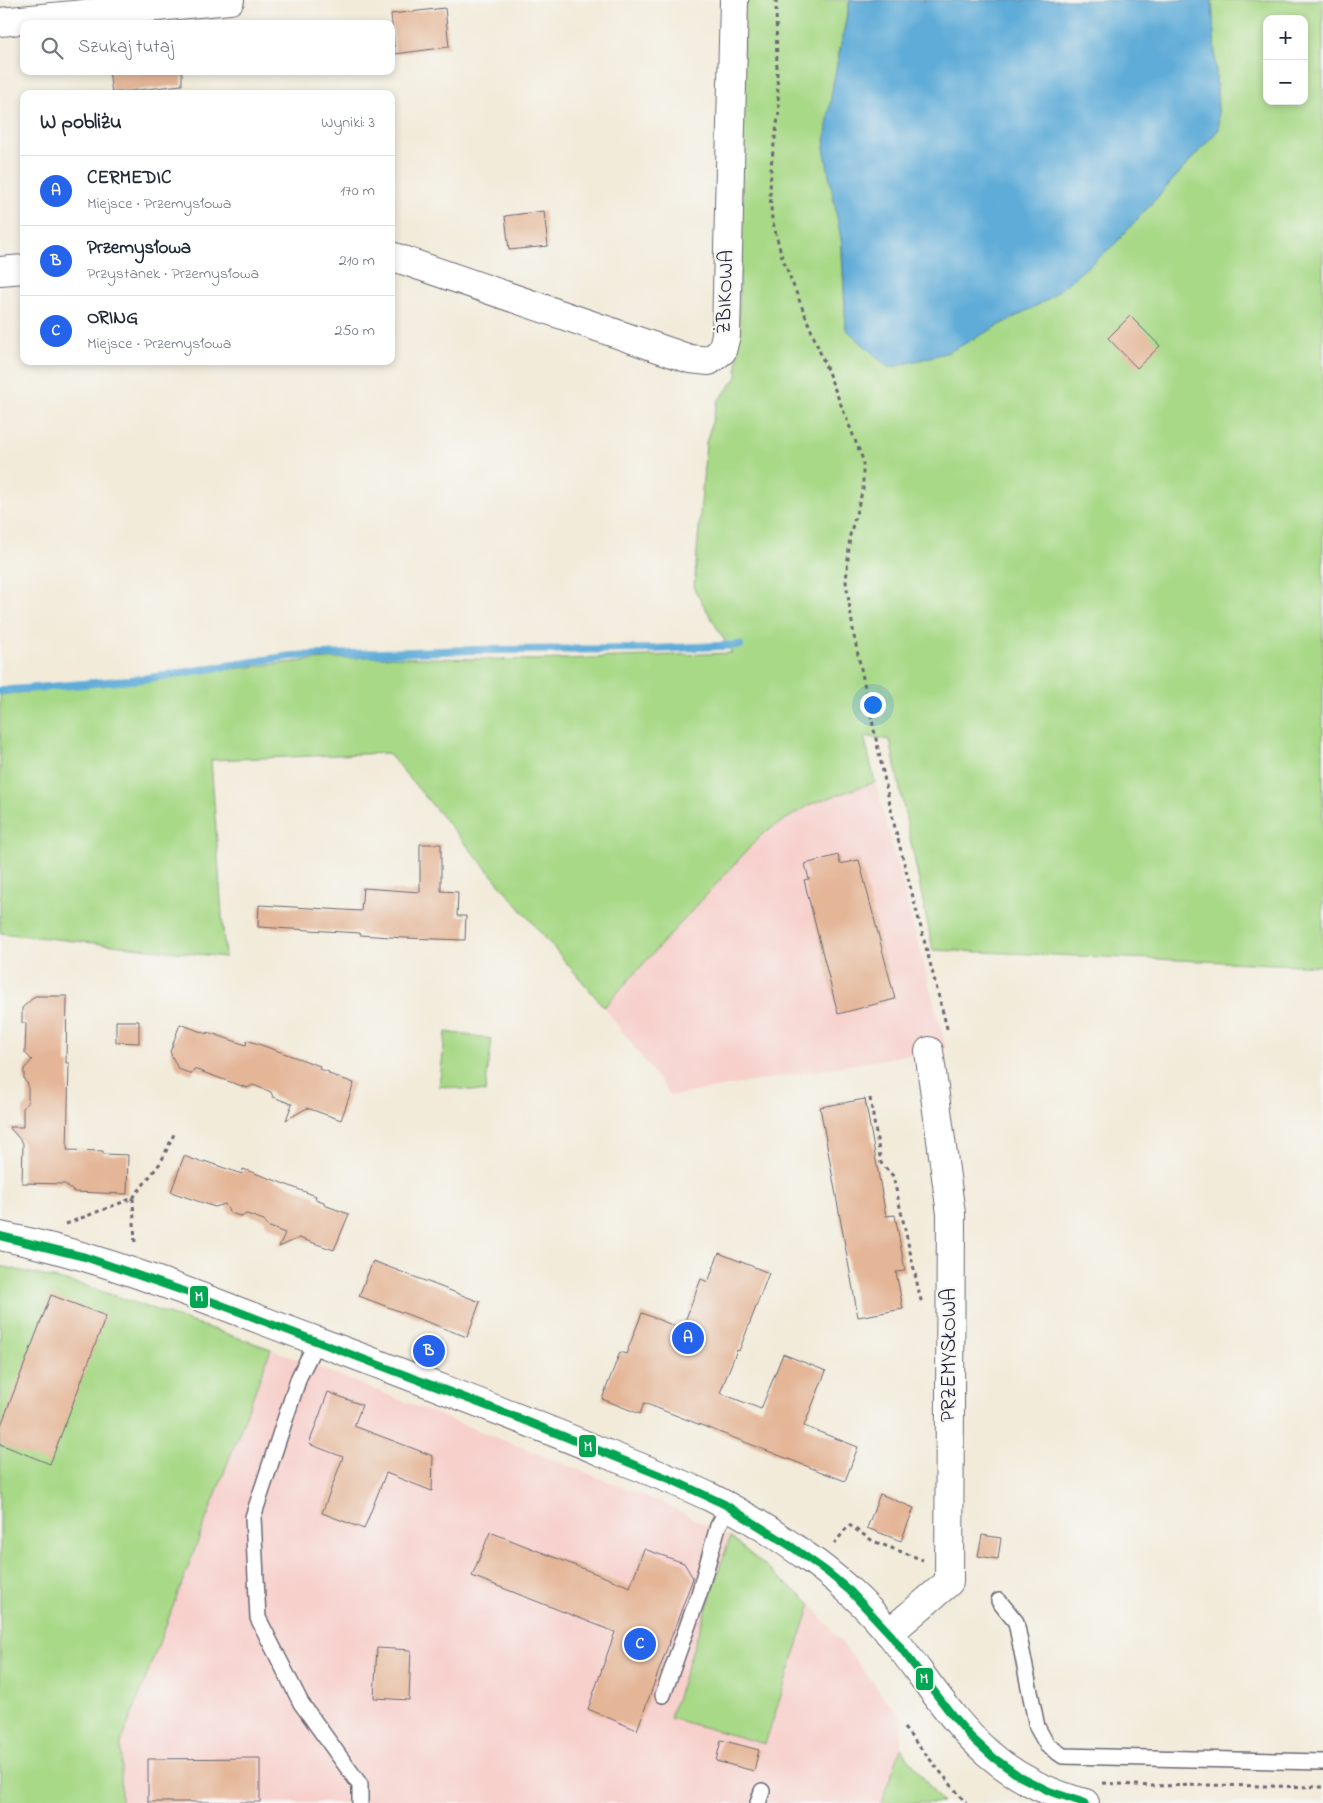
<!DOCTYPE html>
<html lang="pl">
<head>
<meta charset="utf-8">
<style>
	body { margin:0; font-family:"Indie Flower",sans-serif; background:#f2f2f3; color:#1f2937 }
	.controls { position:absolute; right:15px; top:15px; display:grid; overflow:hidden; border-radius:10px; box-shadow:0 2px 8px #0003 }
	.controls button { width:45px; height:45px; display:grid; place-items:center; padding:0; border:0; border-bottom:1px solid #e0e1e3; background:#fff; color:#1f2937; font:25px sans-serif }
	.you { position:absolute; left:872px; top:704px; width:18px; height:18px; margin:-12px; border:4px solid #fff; border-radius:50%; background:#1a73e8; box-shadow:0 0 0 8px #1a73e833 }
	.badge { display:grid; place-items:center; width:32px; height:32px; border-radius:50%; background:#2563eb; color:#fff; font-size:16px; font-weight:700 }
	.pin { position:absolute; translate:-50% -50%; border:2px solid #fff; box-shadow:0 1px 5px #0006 }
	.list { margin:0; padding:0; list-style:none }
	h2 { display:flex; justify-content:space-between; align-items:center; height:65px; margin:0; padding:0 20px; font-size:21px }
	h2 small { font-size:16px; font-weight:400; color:#747a83 }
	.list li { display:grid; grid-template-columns:32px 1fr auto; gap:15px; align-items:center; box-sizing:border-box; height:70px; padding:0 20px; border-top:1px solid #e0e1e3 }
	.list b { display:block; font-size:19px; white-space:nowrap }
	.list p { margin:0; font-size:16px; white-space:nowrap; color:#747a83 }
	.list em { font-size:16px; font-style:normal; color:#747a83 }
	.icon { flex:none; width:28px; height:28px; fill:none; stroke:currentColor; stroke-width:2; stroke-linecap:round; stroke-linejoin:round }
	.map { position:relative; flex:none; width:1323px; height:1803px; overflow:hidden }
	.search { position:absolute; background:#fff; box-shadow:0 2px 8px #0003; left:20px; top:20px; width:375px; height:55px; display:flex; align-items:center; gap:12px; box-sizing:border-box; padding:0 18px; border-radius:10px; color:#747a83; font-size:19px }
	.panel { position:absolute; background:#fff; box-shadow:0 2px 8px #0003; left:20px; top:90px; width:375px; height:275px; border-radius:10px }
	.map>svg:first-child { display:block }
	.built { fill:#f7d0cc }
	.green { fill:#a8d987; stroke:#657e61; fill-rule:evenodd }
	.water { fill:#5eacd8; stroke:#40678a }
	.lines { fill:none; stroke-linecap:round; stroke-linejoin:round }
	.stream { stroke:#5eacd8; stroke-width:8 }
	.building { fill:#e4b596 }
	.lane-casing { stroke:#6b6873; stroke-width:18 }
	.street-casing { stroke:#6b6873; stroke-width:30 }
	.secondary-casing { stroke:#6b6873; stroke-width:30 }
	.path { stroke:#6b6873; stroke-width:3; stroke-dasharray:4 4; stroke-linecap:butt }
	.lane { stroke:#fff; stroke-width:15 }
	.street { stroke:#fff; stroke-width:28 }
	.secondary { stroke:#fff; stroke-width:28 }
	.bus-1-casing { stroke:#f6f6f2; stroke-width:11 }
	.bus-1 { stroke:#00a651; stroke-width:8 }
	.labels { text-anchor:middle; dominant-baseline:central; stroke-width:4.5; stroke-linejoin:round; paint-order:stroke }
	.street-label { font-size:21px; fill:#22223b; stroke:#f6f6f2 }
	.line-badge { stroke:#f6f6f2; stroke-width:2 }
	.badge-label { font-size:14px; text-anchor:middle; font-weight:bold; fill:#fff }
</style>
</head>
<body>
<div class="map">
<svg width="1323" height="1803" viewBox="0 0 1323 1803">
	<rect width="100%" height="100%" fill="#f6f6f2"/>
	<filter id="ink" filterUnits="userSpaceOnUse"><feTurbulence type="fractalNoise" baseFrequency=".02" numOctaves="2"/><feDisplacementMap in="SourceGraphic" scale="10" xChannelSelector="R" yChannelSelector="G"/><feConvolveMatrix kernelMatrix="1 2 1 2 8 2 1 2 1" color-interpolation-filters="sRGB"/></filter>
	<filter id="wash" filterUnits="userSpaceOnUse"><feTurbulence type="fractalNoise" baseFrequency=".0096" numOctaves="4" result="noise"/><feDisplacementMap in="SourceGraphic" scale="20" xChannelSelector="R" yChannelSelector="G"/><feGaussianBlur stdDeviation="1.12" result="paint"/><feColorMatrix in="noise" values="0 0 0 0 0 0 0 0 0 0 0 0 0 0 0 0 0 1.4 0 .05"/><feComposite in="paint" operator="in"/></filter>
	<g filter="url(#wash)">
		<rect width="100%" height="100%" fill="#f2ebda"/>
		<path class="built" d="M875 782 946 1048 671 1096 604 1007 762 834 811 804Z
			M271 1349 663 1503 730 1537 670 1718 765 1743 811 1604 901 1718V1748L881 1803H121V1743Z"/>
		<path class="green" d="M743 0H850L833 84 846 329 1114 245 1219 129 1212 0H1323V966L933 950 890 740 864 736 875 782 811 804 762 834 604 1007 388 753 211 760 225 957 0 933V695L312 660 372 657 535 660 732 653 694 589 706 443 718 401 737 377 741 229ZM1267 19H1304V101H1267Z
			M446 1032 492 1039 485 1092 439 1086Z
			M0 1266 83 1285 271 1349 121 1743V1803H0Z
			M730 1537 811 1604 765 1744 670 1718Z
			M901 1748 942 1803H881Z"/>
		<path class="water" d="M850 0H1212L1219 129 1114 245 1047 300 949 352 889 368 846 329 842 244 824 148 833 84Z"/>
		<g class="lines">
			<path class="stream" d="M0 691 143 679 291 656 473 650 655 649 740 645"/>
		</g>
		<g id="blocks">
			<path class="building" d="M445 8 449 47 395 54 391 14Z
				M109 71H182V85L112 93Z
				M544 211 548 246 509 250 505 216Z
				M1130 316 1160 346 1137 368 1108 338Z
				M420 844H441V891L458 892 457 916H466L465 940 405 938 360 935V933L258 927 259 905 361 911 363 888 420 892Z
				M838 855 840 864 859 860 895 999 838 1014 804 880 809 879 805 864Z
				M35 996H67L66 1063H69L67 1150 103 1151V1154L128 1155 127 1194 74 1192 65 1184 22 1183 23 1143 9 1127H23V1108L28 1103V1084L24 1080V1069L32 1060 25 1053 26 1023H22V1008Z
				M116 1021H139V1043L116 1042Z
				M180 1024 207 1034 208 1032 246 1045 247 1040 320 1066 319 1069 329 1072V1074L354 1083 341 1120 307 1108 286 1120 292 1104 273 1097 271 1092 253 1085 247 1088 194 1069 192 1074 178 1069 170 1052Z
				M865 1099 886 1216 895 1215 905 1271 896 1272 903 1309 858 1317 820 1107Z
				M184 1156 203 1163 204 1161 242 1174 243 1169 274 1180 316 1196 315 1199 324 1202V1205L349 1214 334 1250 299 1238 279 1247 285 1233 267 1226 264 1220 247 1214 240 1216 230 1213 225 1204 215 1207 171 1192Z
				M719 1253 769 1273 739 1351 737 1350 720 1393 761 1409 783 1354 826 1371 804 1426 858 1447 845 1481 644 1403 640 1414 602 1399 620 1352 626 1354 642 1313 682 1329 701 1279 708 1282Z
				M373 1261 480 1302 467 1337 359 1296Z
				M51 1295 106 1316 50 1464 0 1444V1428Z
				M328 1392 362 1405 354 1426 433 1456 432 1491 386 1473 364 1529 322 1513 343 1457 309 1444Z
				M880 1494 914 1508 901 1541 867 1528Z
				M490 1532 630 1587 644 1549 684 1563 693 1578 637 1730 588 1709 615 1632 472 1576Z
				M982 1535 1001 1538 998 1559 978 1556Z
				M377 1648 411 1650 409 1700 374 1698Z
				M721 1740 759 1750 754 1771 716 1761Z
				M260 1758V1802H148V1759Z"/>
		</g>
	</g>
	<g filter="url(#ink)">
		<use href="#blocks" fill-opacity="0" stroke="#6b6873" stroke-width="1"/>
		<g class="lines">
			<g class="lane-casing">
				<path id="lane" d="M317 1341 299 1377 253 1517 258 1618 301 1703 360 1785V1803
					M999 1601 1016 1622 1037 1727 1047 1745 1063 1756 1323 1762
					M663 1695 699 1594 718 1526 729 1507
					M758 1803 762 1791"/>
			</g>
			<g class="street-casing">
				<path id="street" d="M0 22 230 0
					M391 256 690 359 709 361 722 351 726 335 734 0
					M0 271 24 269
					M889 1633 949 1582 951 1214 929 1051"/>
			</g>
			<g class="secondary-casing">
				<path id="secondary" d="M0 1236C77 1251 149 1277 222 1305 276 1326 331 1346 386 1367 458 1395 531 1422 602 1452 639 1467 677 1481 712 1498 744 1514 775 1534 803 1554 834 1575 867 1605 891 1635 952 1712 981 1776 1085 1803"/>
			</g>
			<path class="path" d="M776 0 777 76 779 111 771 165 770 194 772 219 782 257 863 460V489L850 535 846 582 854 636 895 828 948 1032
				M870 1098 881 1163 893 1176 922 1305
				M133 1198 135 1245
				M66 1224 133 1198 161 1162 175 1132
				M834 1544 849 1525 873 1541 923 1560
				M904 1728 966 1803
				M1103 1783 1152 1786 1206 1785 1323 1787"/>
			<use href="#lane" class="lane"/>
			<use href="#street" class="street"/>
			<use href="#secondary" class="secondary"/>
			<g class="bus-1-casing">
				<path id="bus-1" d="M0 1236 85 1257 195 1295 521 1419 672 1480 724 1504 792 1547 826 1571 850 1591 891 1635 952 1715 972 1738 994 1758 1019 1776 1049 1791 1085 1803"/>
			</g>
			<use href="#bus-1" class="bus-1"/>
		</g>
	</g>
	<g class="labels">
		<g class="street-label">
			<text transform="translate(726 292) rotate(-88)">ŻBIKOWA</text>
			<text transform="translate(950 1355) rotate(-90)">PRZEMYSŁOWA</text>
		</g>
	</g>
	<g class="line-badge">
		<rect x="189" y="1285" width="20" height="24" rx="5" fill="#00a651"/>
		<rect x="578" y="1434" width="19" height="24" rx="5" fill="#00a651"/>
		<rect x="915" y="1667" width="19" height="24" rx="5" fill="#00a651"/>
	</g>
	<g class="badge-label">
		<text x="199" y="1301">M</text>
		<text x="588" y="1451">M</text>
		<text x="924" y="1683">M</text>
	</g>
</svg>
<div class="controls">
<button>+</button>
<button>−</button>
</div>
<div class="you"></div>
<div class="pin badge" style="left:688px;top:1338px">A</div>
<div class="pin badge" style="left:429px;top:1351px">B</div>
<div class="pin badge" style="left:640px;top:1644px">C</div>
<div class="search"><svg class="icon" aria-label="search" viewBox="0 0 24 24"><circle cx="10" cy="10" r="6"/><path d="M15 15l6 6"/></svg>Szukaj tutaj</div>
<section class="panel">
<h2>W pobliżu<small>Wyniki: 3</small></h2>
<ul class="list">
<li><span class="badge">A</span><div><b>CERMEDIC</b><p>Miejsce · Przemysłowa</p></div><em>170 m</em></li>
<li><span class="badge">B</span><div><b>Przemysłowa</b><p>Przystanek · Przemysłowa</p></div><em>210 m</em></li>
<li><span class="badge">C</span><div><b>ORING</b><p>Miejsce · Przemysłowa</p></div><em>250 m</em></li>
</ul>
</section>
</div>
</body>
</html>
